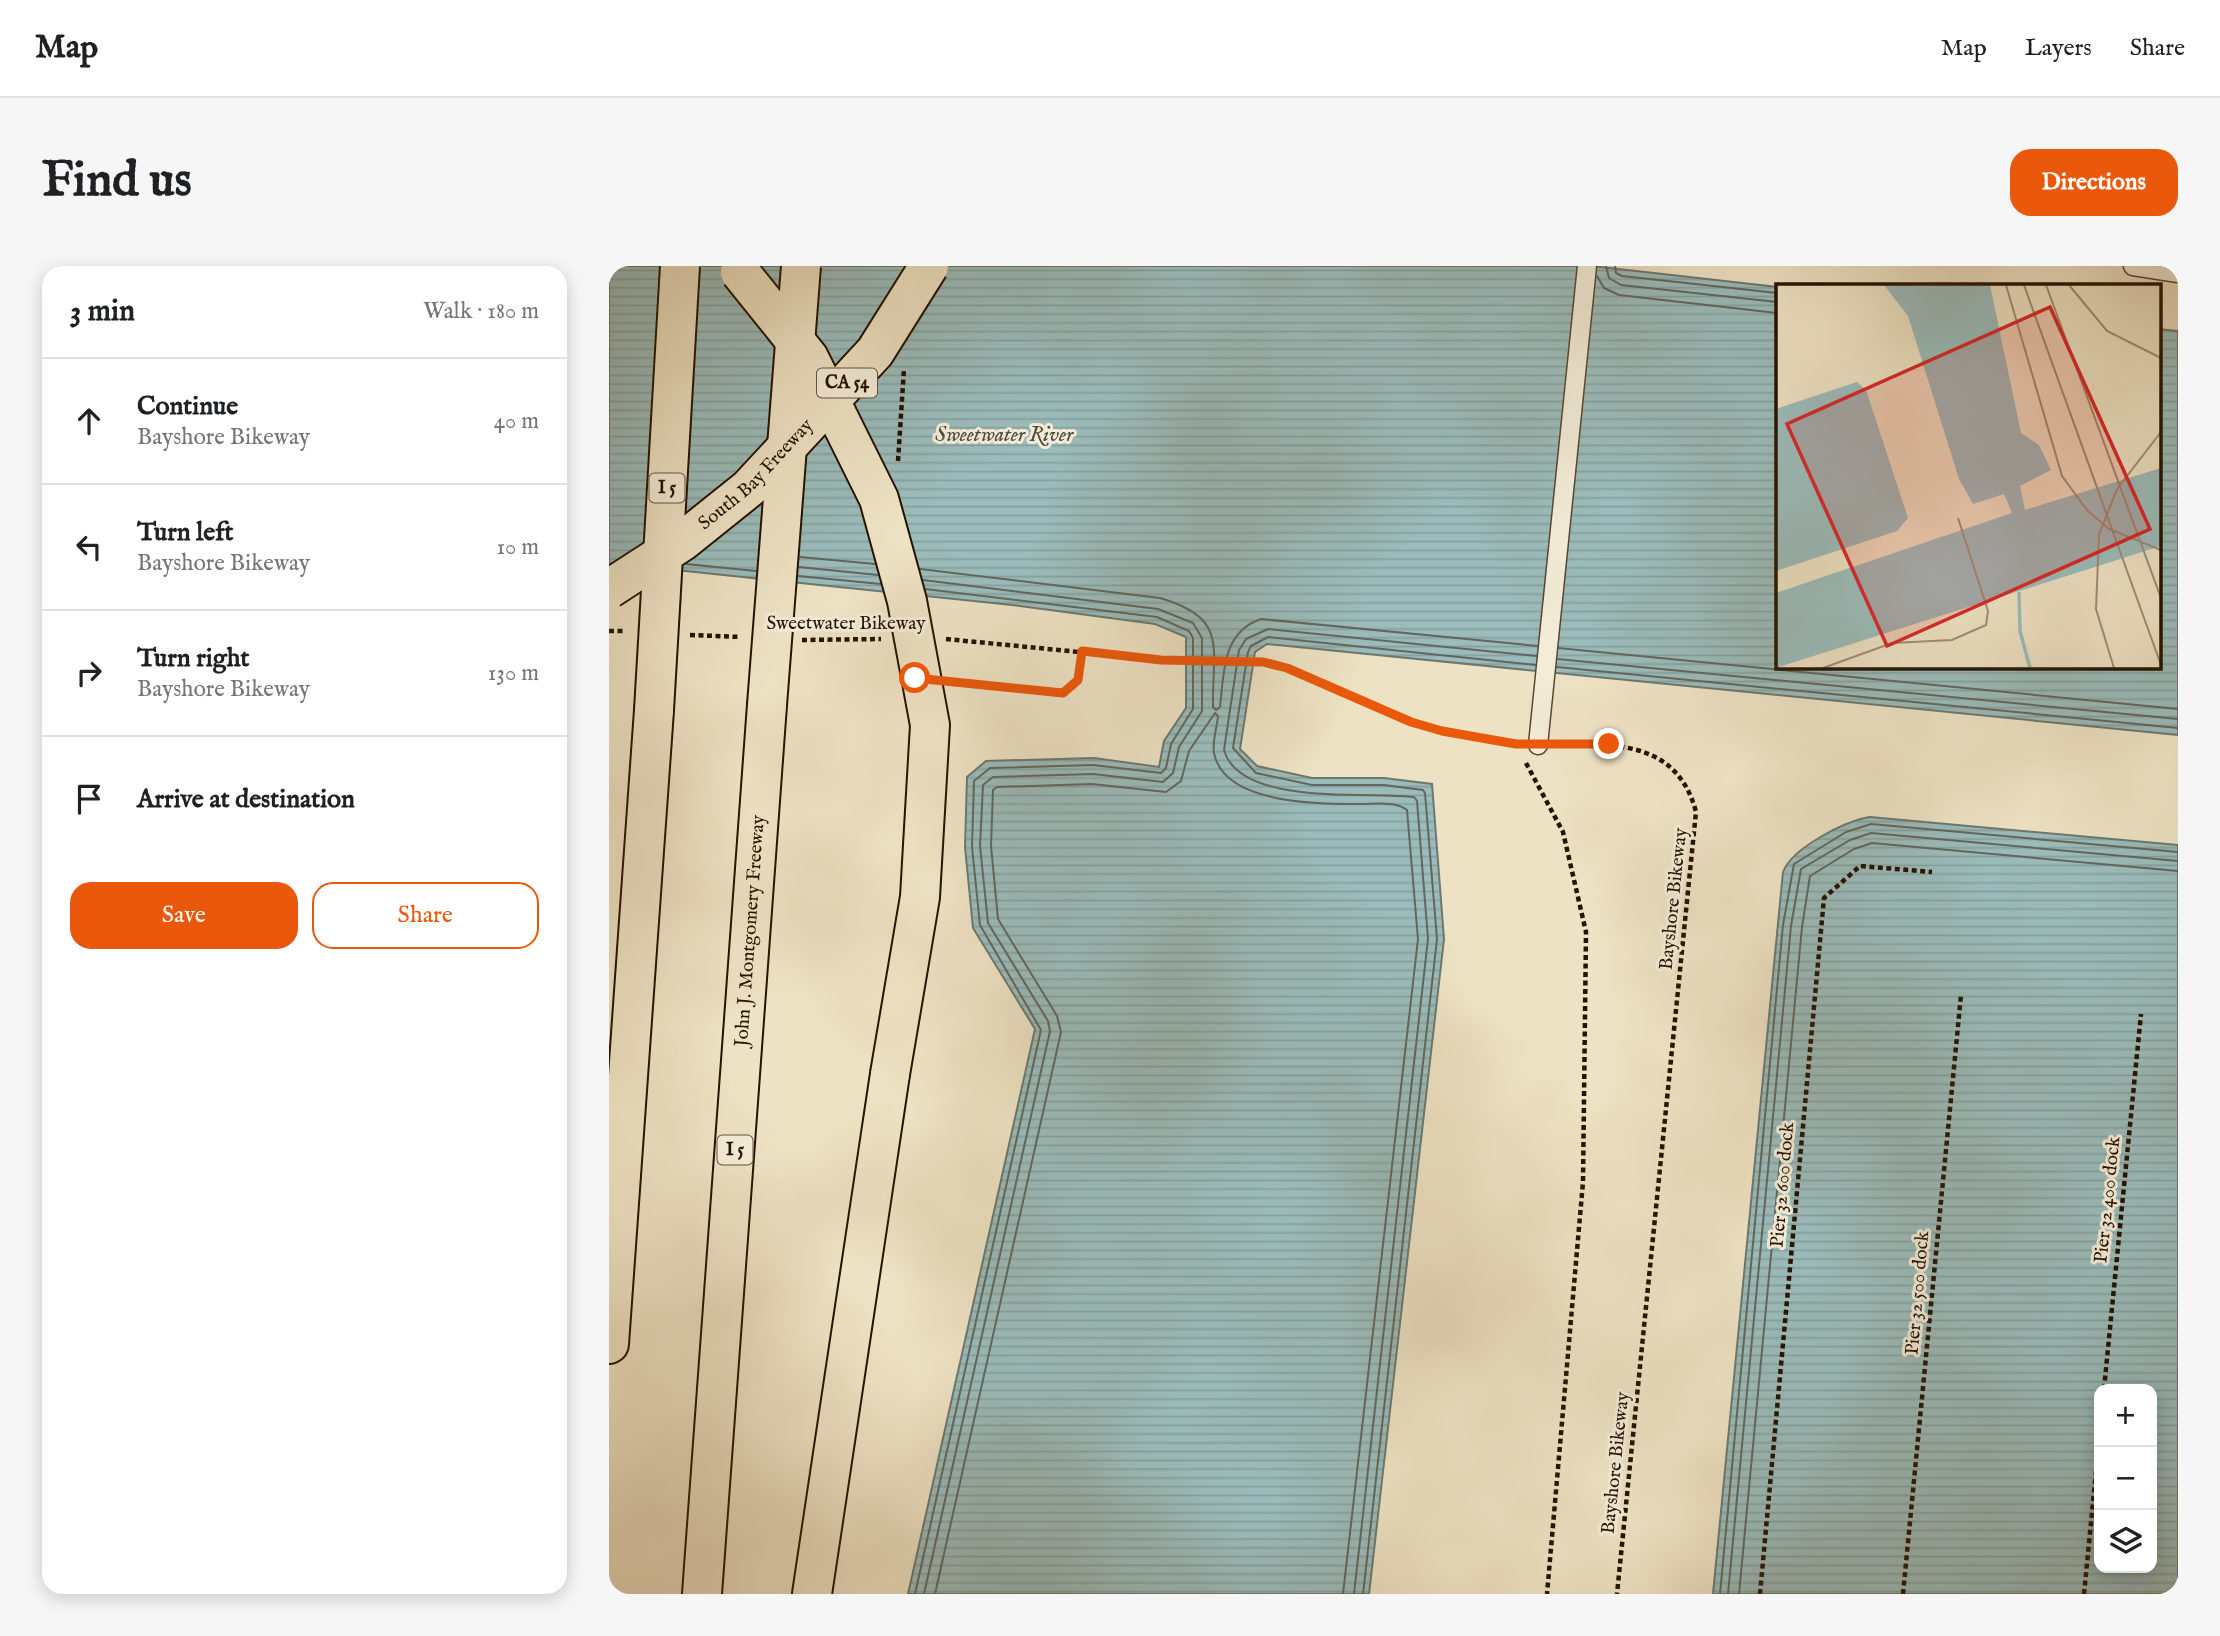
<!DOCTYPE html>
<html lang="en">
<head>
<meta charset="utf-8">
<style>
	body { margin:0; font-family:"IM FELL English",serif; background:#f6f6f6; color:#202124 }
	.controls { position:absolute; right:21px; bottom:21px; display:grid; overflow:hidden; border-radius:14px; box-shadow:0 4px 18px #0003 }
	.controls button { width:63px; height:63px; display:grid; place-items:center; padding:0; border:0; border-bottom:2px solid #e0e0e0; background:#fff; color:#202124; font:35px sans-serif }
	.stop { position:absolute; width:21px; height:21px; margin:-16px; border:5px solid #ea580c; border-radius:50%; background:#fff }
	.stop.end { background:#ea580c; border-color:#fff; box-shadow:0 2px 7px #0008 }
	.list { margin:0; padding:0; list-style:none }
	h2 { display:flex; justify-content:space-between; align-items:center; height:91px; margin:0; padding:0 28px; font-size:30px }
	h2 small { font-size:23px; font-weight:400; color:#757577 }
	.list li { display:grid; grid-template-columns:46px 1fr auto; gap:21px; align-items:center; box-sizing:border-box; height:126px; padding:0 28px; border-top:2px solid #e0e0e0 }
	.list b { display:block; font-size:26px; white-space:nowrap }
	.list p { margin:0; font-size:23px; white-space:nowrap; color:#757577 }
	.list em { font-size:23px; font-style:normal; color:#757577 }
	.actions { display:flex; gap:14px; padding:21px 28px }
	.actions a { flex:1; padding:16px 0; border:2px solid #ea580c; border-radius:21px; text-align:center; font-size:24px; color:#ea580c }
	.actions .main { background:#ea580c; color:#fff }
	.icon { flex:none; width:38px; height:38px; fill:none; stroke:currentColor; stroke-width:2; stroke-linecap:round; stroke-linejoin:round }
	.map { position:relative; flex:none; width:1569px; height:1328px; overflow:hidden; border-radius:21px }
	header { display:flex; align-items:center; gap:42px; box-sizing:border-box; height:98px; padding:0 35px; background:#fff; border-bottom:2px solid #e0e0e0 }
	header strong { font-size:33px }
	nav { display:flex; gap:38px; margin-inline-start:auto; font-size:24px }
	.intro { display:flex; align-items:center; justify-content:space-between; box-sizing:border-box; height:168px; padding:0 42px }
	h1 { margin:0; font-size:49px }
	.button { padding:18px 32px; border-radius:21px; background:#ea580c; color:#fff; font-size:24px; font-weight:700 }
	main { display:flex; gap:42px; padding:0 42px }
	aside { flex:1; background:#fff; border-radius:21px; box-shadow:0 4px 18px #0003 }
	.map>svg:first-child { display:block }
	.water { fill:url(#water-rules); stroke:#6c7870; stroke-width:2; fill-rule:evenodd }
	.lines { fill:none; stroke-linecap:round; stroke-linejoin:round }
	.shore { stroke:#60675e; stroke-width:2 }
	.lane-casing { stroke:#574631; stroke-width:21 }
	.highway-casing { stroke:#251200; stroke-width:42 }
	.path { stroke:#251200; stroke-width:4.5; stroke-dasharray:5 3.5; stroke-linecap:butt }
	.lane { stroke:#f3ecd8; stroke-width:18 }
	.highway { stroke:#ede2c3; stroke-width:38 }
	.highway-bridge-casing { stroke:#251200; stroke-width:42; stroke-linecap:butt }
	.path-bridge { stroke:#251200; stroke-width:4.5; stroke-dasharray:5 3.5; stroke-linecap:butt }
	.highway-bridge { stroke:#ede2c3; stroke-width:38 }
	.route { stroke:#ea580c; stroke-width:9 }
	.labels { text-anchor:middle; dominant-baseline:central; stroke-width:6; stroke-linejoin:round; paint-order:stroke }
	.shield { fill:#f3ecd8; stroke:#635341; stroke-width:2 }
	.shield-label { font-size:18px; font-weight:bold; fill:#251200 }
	.street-label { font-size:19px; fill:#251200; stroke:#f3ecd8 }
	.water-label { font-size:21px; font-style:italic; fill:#4e4e41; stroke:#f3ecd8 }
	.inset-river { fill:none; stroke:#9bbcbb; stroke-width:3.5 }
	.inset-road { fill:none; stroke:#9d8f75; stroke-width:2 }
	.view { fill:#d62828; fill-opacity:0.15; stroke:#d62828; stroke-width:3.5 }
	.inset-edge { fill:none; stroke:#251200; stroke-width:3.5 }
</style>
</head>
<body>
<header>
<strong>Map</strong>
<nav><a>Map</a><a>Layers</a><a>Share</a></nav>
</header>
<div class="intro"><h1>Find us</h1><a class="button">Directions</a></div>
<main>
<aside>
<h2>3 min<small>Walk · 180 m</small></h2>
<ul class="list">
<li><svg class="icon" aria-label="ahead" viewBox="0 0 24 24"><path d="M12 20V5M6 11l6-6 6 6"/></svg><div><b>Continue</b><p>Bayshore Bikeway</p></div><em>40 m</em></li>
<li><svg class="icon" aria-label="left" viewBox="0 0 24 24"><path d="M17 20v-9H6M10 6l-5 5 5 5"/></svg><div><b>Turn left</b><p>Bayshore Bikeway</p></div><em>10 m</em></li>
<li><svg class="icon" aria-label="right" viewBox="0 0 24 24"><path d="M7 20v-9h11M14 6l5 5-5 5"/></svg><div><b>Turn right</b><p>Bayshore Bikeway</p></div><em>130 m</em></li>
<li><svg class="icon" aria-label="arrive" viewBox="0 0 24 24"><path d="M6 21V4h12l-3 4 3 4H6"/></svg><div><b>Arrive at destination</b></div></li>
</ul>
<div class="actions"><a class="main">Save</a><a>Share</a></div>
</aside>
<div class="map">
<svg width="1569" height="1328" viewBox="0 0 1569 1328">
	<defs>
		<pattern id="water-rules" width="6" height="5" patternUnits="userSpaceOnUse" patternTransform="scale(1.75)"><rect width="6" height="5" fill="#9bbcbb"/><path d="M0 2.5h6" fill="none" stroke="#85a19f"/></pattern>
	</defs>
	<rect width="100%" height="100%" fill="#ede2c3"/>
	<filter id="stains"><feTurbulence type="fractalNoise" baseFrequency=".00286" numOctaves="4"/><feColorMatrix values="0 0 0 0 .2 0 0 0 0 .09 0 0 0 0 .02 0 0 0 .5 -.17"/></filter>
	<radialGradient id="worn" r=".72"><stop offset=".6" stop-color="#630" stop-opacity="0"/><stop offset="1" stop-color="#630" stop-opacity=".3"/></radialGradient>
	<path class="water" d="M0 0H983L1168 21V401H1550V63L1569 65V469L658 378 646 386 631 483 648 500 703 512H775L823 518 835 673 760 1328H299L426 763 364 662 356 581 358 511 377 495 485 492 550 501 555 475 577 442V371L546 358 403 339 0 297Z
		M1261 551 1569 579V1328H1104L1174 606C1183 582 1236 555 1261 551ZM1543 1123V1302H1490V1123Z"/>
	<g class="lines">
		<path class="shore" d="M997 0 1000 12 1012 19 1168 36
			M1006 0 1007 7 1013 10 1168 27
			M988 10 995 22 1010 29 1168 47
			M191 291 266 298
			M77 298 147 305
			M190 301 269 309
			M311 303 551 332C620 352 603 381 604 441L607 444 611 441C615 407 613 366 652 353L929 380
			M189 310 272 318
			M314 314 549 343 584 357 593 372V445L570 481 564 507 554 516 484 508 384 511 374 519 371 580 379 657 439 755 441 765 315 1328
			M949 382 1569 443
			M948 393 1569 453
			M948 401 1569 462
			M306 1328 432 764 371 659 363 581 365 515 381 502 484 499 552 507 557 502 562 478 584 443V372L580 365 548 351 316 323
			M326 1328 452 766 448 750 389 653 382 580 384 524 388 521 483 518 557 526 572 515 580 485 606 447 609 450C608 462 603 475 605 487 615 539 712 538 752 538 766 538 787 535 798 544L809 673 734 1328
			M745 1328 819 673 808 535 805 531C760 525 631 541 615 484L630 384 637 373 659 363 928 390
			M754 1328 828 673 816 527 814 524 775 519H703L647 507 624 482 639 386 642 380 659 371 927 399
			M1111 1328 1174 659 1185 598 1237 566 1262 558 1569 586
			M1119 1328 1182 660 1192 603 1241 574 1262 567 1569 595
			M1130 1328 1193 661 1201 610 1245 583 1263 577 1569 605"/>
		<g class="lane-casing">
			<path id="lane" d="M1524 0 1569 7
				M929 479 978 0"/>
		</g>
		<g class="highway-casing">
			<g id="highway">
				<path d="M0 1078 45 444"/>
				<path id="s1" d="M93 1328 158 439"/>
				<path d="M203 1328 281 808"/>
			</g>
		</g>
		<path class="path" d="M0 365H17
			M81 369 132 371
			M337 373 552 394 654 396 678 402 816 460 907 478
			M193 374 272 373
			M344 416 454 427 469 414 473 385
			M951 479C1009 477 1069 477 1087 546L1008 1328
			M917 497 954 566 977 666 974 916 938 1328
			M1495 1123 1532 748
			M1151 1328 1215 632 1251 600 1323 606
			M1294 1328 1352 729
			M1475 1328 1490 1175"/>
		<use href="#lane" class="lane"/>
		<use href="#highway" class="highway"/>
		<g class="highway-bridge-casing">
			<g id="highway-bridge">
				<path d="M131 6 200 92 270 233 298 335 321 459 311 631 281 808"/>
				<path id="s2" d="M0 323 74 275 140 222 266 86 320 0"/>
				<path d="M158 439 192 0"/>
				<path d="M45 444 71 0"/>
			</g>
		</g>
		<path class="path-bridge" d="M289 195 295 103"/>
		<use href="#highway-bridge" class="highway-bridge"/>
	</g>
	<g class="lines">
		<path class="route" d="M306 412 454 427 469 414 473 385 552 394 654 396 678 402 802 456 833 465 907 478H1000"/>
	</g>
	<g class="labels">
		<g class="shield">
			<rect x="208" y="102.5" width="60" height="29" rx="5"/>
			<rect x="40.5" y="207.5" width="35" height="29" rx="5"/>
			<rect x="108.5" y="869.5" width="35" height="29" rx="5"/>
		</g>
		<g class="shield-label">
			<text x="238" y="117">CA 54</text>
			<text x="58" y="222">I 5</text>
			<text x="126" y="884">I 5</text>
		</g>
		<g class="street-label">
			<text stroke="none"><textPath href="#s2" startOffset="187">South Bay Freeway</textPath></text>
			<text x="237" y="358">Sweetwater Bikeway</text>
			<text transform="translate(1065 633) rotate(-84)">Bayshore Bikeway</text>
			<text stroke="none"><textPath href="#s1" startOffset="665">John J. Montgomery Freeway</textPath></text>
			<text transform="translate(1174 919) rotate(-85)">Pier 32 600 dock</text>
			<text transform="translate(1499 934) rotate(-84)">Pier 32 400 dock</text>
			<text transform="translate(1309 1027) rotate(-85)">Pier 32 500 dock</text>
			<text transform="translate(1007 1197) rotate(-84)">Bayshore Bikeway</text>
		</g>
		<g class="water-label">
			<text x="395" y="169">Sweetwater River</text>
		</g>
	</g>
	<g transform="translate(1167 18)">
		<rect width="385" height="385" fill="#ede2c3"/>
		<path d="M108 1H214L245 149 263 161 275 186 244 202 249 226 385 184V262L0 384V309L236 229 228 210 197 220 183 195 132 32ZM81 98 90 106 132 234 121 247 0 287V125Z" fill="#9bbcbb"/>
		<path class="inset-river" d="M243 308 244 347 254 384"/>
		<path class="inset-road" d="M230 1 286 192 311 226 333 245 385 266M248 1 385 381M270 1 385 314M293 1 331 47 385 74M47 384 116 359 176 356 210 341 212 327 182 234M338 384 320 325 323 251 341 205 385 148"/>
		<path class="view" d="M274 23 374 245 111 362 11 140Z"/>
		<rect width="385" height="385" class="inset-edge"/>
	</g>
	<rect width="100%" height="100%" filter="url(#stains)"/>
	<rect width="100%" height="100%" fill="url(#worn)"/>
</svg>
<div class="controls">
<button>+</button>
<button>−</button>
<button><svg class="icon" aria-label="layers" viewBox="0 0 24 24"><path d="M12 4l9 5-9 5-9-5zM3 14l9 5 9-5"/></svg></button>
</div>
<div class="stop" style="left:306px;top:412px"></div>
<div class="stop end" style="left:1000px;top:478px"></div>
</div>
</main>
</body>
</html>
